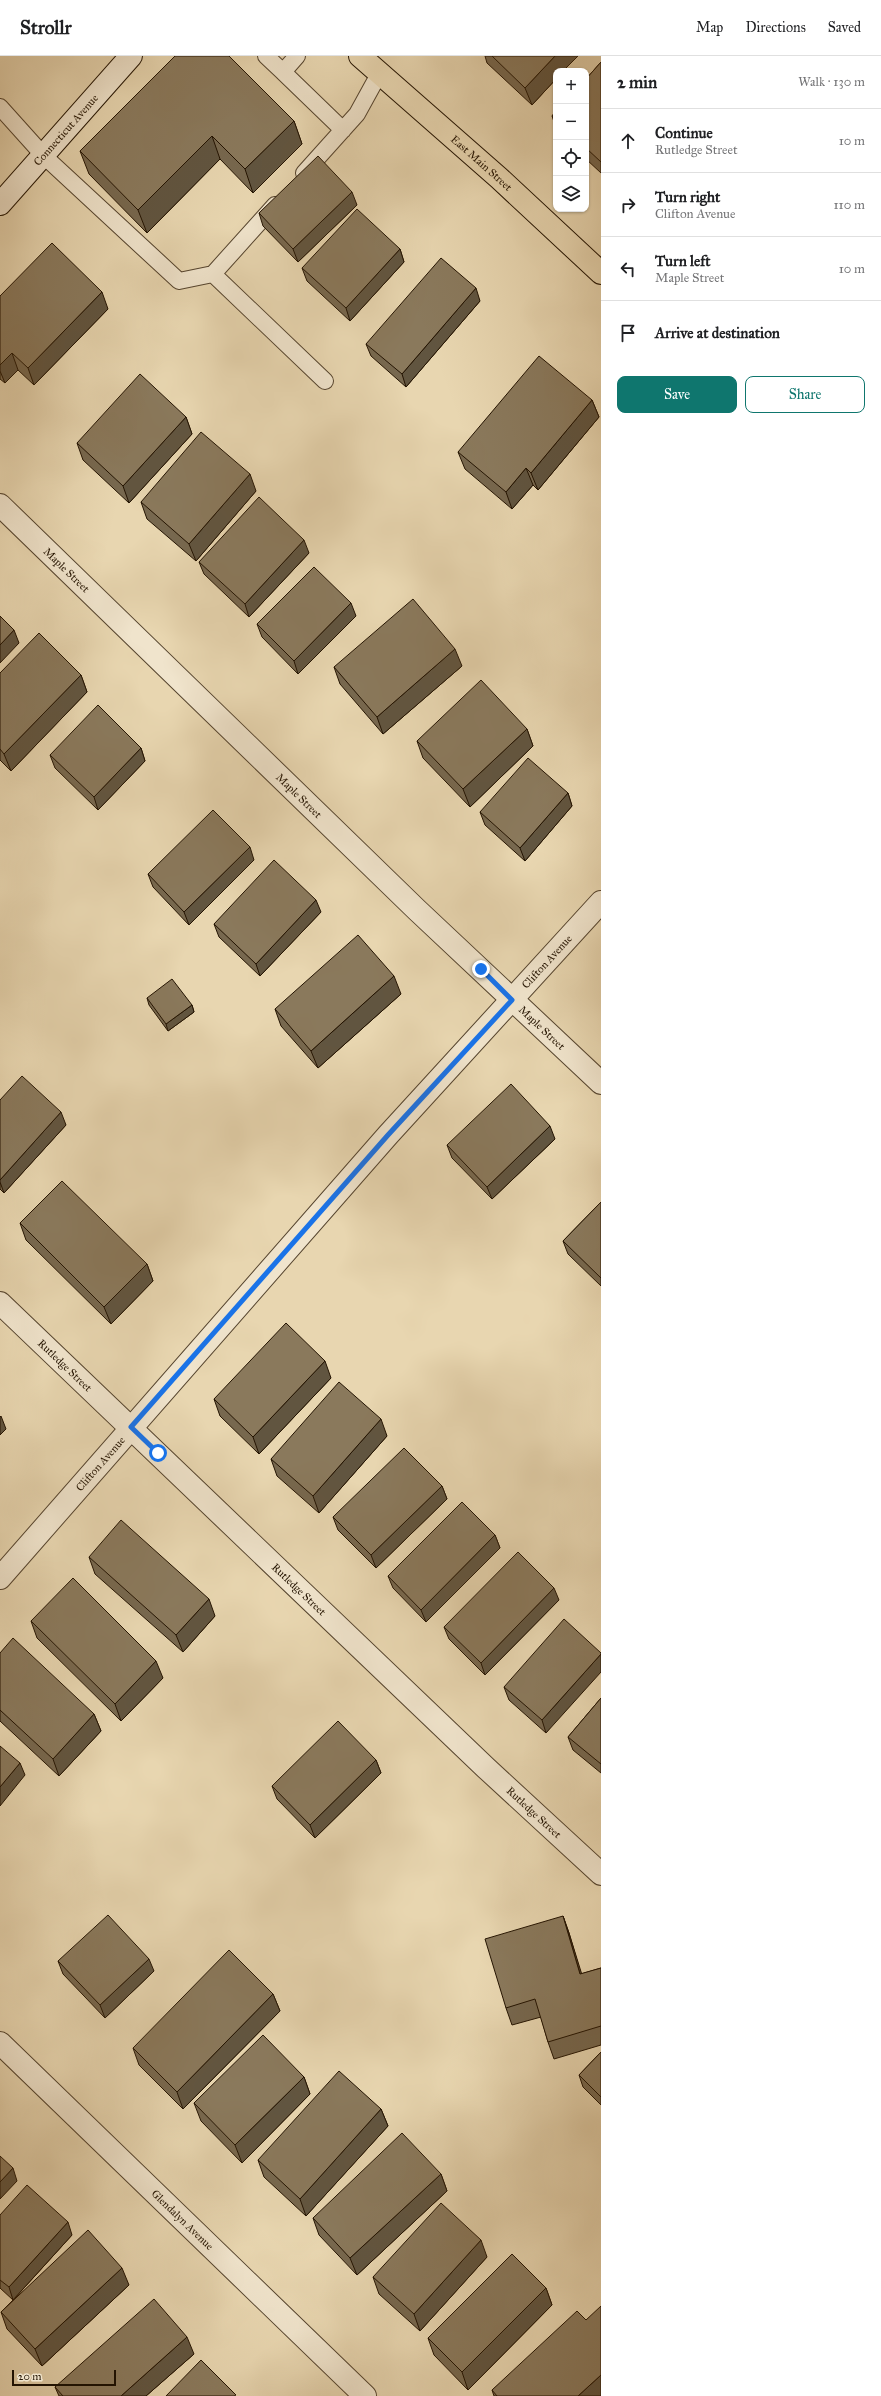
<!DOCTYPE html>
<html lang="en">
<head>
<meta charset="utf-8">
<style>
	body { margin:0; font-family:"IM FELL Great Primer",serif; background:#f2f2f2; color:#202124 }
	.controls { position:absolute; right:12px; top:12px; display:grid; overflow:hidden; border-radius:8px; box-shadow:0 1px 3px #0004 }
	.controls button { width:36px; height:36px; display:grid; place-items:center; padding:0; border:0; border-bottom:1px solid #e0e0e0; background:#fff; color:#202124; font:20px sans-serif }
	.scale { position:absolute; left:12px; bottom:10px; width:104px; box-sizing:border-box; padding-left:4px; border:2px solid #241402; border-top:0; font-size:11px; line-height:14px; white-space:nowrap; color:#241402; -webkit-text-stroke:3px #f0e4cc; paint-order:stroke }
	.stop { position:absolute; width:12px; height:12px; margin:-9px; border:3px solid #1a73e8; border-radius:50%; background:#fff }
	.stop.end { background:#1a73e8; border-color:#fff; box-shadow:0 1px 4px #0008 }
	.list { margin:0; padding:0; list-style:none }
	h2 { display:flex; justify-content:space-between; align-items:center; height:52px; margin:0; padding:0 16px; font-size:17px }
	h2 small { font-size:13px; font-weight:400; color:#757577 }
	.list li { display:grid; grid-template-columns:26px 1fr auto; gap:12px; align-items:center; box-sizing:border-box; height:64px; padding:0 16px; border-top:1px solid #e0e0e0 }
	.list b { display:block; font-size:15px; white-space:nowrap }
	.list p { margin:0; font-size:13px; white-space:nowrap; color:#757577 }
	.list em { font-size:13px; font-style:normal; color:#757577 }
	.actions { display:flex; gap:8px; padding:12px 16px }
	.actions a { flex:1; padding:9px 0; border:1px solid #0f766e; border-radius:8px; text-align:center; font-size:14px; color:#0f766e }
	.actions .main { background:#0f766e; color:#fff }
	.icon { flex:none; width:22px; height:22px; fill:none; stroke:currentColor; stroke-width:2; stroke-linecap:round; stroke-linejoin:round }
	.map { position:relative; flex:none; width:601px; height:2340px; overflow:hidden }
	header { display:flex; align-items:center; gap:24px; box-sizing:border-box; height:56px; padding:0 20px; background:#fff; border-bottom:1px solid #e0e0e0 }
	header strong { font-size:19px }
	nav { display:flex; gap:22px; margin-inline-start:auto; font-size:14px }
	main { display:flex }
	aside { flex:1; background:#fff }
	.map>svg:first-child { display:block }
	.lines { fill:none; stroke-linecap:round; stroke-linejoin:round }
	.lane-casing { stroke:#55442e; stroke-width:18 }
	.street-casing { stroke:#55442e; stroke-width:24 }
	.secondary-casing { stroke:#241402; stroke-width:24 }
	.primary-casing { stroke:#241402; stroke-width:24 }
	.lane { stroke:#f0e4cc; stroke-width:16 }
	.street { stroke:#f0e4cc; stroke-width:22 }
	.secondary { stroke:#f0e4cc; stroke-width:22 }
	.primary { stroke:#e8d6b0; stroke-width:22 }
	.wall { fill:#77684f; stroke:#241402 }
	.shaded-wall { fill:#615540; stroke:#241402 }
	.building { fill:#8a795c; stroke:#241402 }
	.route { stroke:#1a73e8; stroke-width:5 }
	.labels { text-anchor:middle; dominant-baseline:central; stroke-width:3; stroke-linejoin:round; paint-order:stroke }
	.street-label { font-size:11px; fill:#241402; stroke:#f0e4cc }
</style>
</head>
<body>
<header>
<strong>Strollr</strong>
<nav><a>Map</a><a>Directions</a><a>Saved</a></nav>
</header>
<main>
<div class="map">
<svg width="601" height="2340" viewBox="0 0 601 2340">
	<rect width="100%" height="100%" fill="#e8d6b0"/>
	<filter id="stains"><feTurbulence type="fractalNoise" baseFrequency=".005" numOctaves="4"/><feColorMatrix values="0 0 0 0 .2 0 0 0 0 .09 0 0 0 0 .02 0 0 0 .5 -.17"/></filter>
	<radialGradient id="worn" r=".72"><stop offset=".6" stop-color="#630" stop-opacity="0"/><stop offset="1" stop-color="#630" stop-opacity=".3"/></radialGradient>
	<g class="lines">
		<g class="lane-casing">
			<path id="lane" d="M266 0 283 16
				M297 0 283 16 343 74
				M0 51 44 100 179 225 213 218 275 149
				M304 117 357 58 379 18
				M213 218 325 325"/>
		</g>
		<g class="street-casing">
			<g id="street">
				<path id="s1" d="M0 449 417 854 601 1027"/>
				<path id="s2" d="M0 1247 486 1712 601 1818"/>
				<path id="s3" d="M0 1522 388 1079 601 846"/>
				<path id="s4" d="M0 1987 365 2340"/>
			</g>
		</g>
		<g class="secondary-casing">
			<g id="secondary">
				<path id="s5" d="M0 148 131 0"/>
			</g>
		</g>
		<g class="primary-casing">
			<g id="primary">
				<path id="s6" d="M360 0 499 122 601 217"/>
			</g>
		</g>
		<use href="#lane" class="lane"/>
		<use href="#street" class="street"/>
		<use href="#secondary" class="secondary"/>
		<use href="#primary" class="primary"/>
	</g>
	<path class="wall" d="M485 0H578L563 15H556V23L532 49 487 7Z
		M601 6V117L586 103V23Z
		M556 55V72L552 60Z
		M294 65 302 88 253 137 220 103 147 177 89 118 80 95Z
		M357 149 298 206 263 170 259 157Z
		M400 193 404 206 350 265 307 225 302 212Z
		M0 240 108 253 34 329 18 314 5 327 0 323Z
		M480 245 406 331 371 300 366 288Z
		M592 344 599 361 538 434 533 429 512 453 465 413 458 396Z
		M186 361 192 378 129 447 83 404 77 387Z
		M256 435 196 505 147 463 141 446Z
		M309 497 249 561 204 518 199 506Z
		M356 560 298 618 262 581 257 568Z
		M462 610 383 678 340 628 334 611Z
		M0 617 81 619 87 636 11 715 0 704Z
		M527 673 533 690 470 751 423 702 417 685Z
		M141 692 145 705 98 754 55 712 50 699Z
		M568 737 572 750 525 805 485 769 480 756Z
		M254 804 189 869 153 831 148 818Z
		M321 856 260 920 219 881 214 868Z
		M401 938 318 1012 281 970 275 953Z
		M147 942 192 949 194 956 168 975 149 949Z
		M0 1044 66 1069 4 1137 0 1133Z
		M555 1083 492 1143 452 1102 447 1089Z
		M601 1146V1230L568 1198 563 1185Z
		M20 1167 147 1208 153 1225 111 1268 26 1184Z
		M331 1322 259 1398 220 1360 214 1343Z
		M387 1380 319 1457 277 1420 271 1403Z
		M442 1430 447 1443 376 1512 338 1474 333 1461Z
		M495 1479 500 1492 426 1566 393 1532 388 1520Z
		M89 1501 215 1560 183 1596 95 1518Z
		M559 1544 485 1619 449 1583 444 1571Z
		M31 1565 163 1622 121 1665 37 1582Z
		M0 1597 94 1658 101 1675 59 1720 0 1665Z
		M601 1597 546 1677 509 1644 504 1631Z
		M601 1642V1717L573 1694 568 1681Z
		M376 1704 381 1717 315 1782 277 1743 272 1730Z
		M563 1860 569 1877 581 1918 601 1912V1989L554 2003 548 1986 541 1961 512 1969 506 1952Z
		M58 1905 154 1915 105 1962 63 1918Z
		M273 1938 280 1955 183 2053 139 2009 133 1992Z
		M601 1996V2049L583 2031 579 2019Z
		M304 2021 310 2038 242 2107 201 2065 194 2047Z
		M381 2053 388 2070 306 2160 264 2121 258 2104Z
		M441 2118 447 2135 357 2219 319 2179 313 2162Z
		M0 2159 72 2179 15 2242 129 2229 42 2310 7 2273 1 2256 13 2244 0 2232Z
		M487 2201 420 2275 379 2238 373 2221Z
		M546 2232 552 2249 468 2334 434 2299 428 2282Z
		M586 2264 601 2340H494L492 2334Z
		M194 2298 146 2340H59L55 2331Z"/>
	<path class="shaded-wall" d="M555 0H578L563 15H556V23L532 49 525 32Z
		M294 65 302 88 253 137 245 113Z
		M212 80 220 103 147 177 138 154Z
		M352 136 357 149 298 206 293 193Z
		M400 193 404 206 350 265 346 252Z
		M476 232 480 245 406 331 402 318Z
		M102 236 108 253 34 329 28 312Z
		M12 297 18 314 5 327 0 315V309Z
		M592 344 599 361 538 434 531 417Z
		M186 361 192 378 129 447 123 430Z
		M526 412 533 429 512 453 506 436Z
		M250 418 256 435 196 505 189 488Z
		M304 484 309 497 249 561 245 548Z
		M351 547 356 560 298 618 294 605Z
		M14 574 19 587 0 607V589Z
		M455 593 462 610 383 678 377 661Z
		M81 619 87 636 11 715 4 698Z
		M527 673 533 690 470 751 463 733Z
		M141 692 145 705 98 754 94 741Z
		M568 737 572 750 525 805 520 792Z
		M250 791 254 804 189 869 184 856Z
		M316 844 321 856 260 920 256 908Z
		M394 920 401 938 318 1012 311 995Z
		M192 949 194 956 168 975 166 968Z
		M61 1056 66 1069 4 1137 0 1126V1124Z
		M550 1070 555 1083 492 1143 487 1131Z
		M147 1208 153 1225 111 1268 104 1251Z
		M325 1305 331 1322 259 1398 253 1381Z
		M1 1360 6 1373 0 1379V1361Z
		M381 1363 387 1380 319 1457 313 1440Z
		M442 1430 447 1443 376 1512 371 1499Z
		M495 1479 500 1492 426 1566 421 1554Z
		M554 1532 559 1544 485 1619 481 1607Z
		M209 1543 215 1560 183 1596 176 1579Z
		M601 1598V1616L546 1677 542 1664Z
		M156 1605 163 1622 121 1665 115 1648Z
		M94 1658 101 1675 59 1720 53 1703Z
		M376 1704 381 1717 315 1782 310 1769Z
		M20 1707 25 1719 0 1750V1731Z
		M563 1860 569 1877 587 1935 580 1918Z
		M149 1903 154 1915 105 1962 100 1949Z
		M273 1938 280 1955 183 2053 177 2036Z
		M304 2021 310 2038 242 2107 235 2089Z
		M381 2053 388 2070 306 2160 300 2143Z
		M13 2112 17 2125 0 2143V2126Z
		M441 2118 447 2135 357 2219 350 2202Z
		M68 2166 72 2179 13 2244 9 2231Z
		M481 2184 487 2201 420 2275 414 2258Z
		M122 2212 129 2229 42 2310 35 2293Z
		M546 2232 552 2249 468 2334 462 2316Z
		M187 2281 194 2298 146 2340H121Z
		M601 2319V2340H578Z"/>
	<path class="building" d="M175 0H229L294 65 245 113 212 80 138 154 80 95Z
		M492 0H555L525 32Z
		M601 6V106L586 92V23Z
		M556 55V64L552 60Z
		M318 100 352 136 293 193 259 157Z
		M357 153 400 193 346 252 302 212Z
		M52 187 102 236 28 312 12 297 0 309V240Z
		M441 202 476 232 402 318 366 288Z
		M539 300 592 344 531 417 526 412 506 436 458 396Z
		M140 318 186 361 123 430 77 387Z
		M201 376 250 418 189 488 141 446Z
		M259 441 304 484 245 548 199 506Z
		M314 511 351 547 294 605 257 568Z
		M413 543 455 593 377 661 334 611Z
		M0 560 14 574 0 589Z
		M39 577 81 619 4 698 0 693V617Z
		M481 624 527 673 463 733 417 685Z
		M98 649 141 692 94 741 50 699Z
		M528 702 568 737 520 792 480 756Z
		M213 754 250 791 184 856 148 818Z
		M274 804 316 844 256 908 214 868Z
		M358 879 394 920 311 995 275 953Z
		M172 923 192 949 166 968 147 942Z
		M22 1020 61 1056 0 1124V1044Z
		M511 1028 550 1070 487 1131 447 1089Z
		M62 1125 147 1208 104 1251 20 1167Z
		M601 1146V1222L563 1185Z
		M286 1267 325 1305 253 1381 214 1343Z
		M339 1326 381 1363 313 1440 271 1403Z
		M404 1392 442 1430 371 1499 333 1461Z
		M462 1446 495 1479 421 1554 388 1520Z
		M121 1464 209 1543 176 1579 89 1501Z
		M518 1496 554 1532 481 1607 444 1571Z
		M73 1522 156 1605 115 1648 31 1565Z
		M564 1563 601 1597V1598L542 1664 504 1631Z
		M13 1582 94 1658 53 1703 0 1654V1597Z
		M601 1642V1708L568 1681Z
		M338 1665 376 1704 310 1769 272 1730Z
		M0 1690 20 1707 0 1731Z
		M108 1859 149 1903 100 1949 58 1905Z
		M563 1860 580 1918 601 1912V1970L548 1986 535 1943 506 1952 485 1883Z
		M229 1894 273 1938 177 2036 133 1992Z
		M263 1979 304 2021 235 2089 194 2047Z
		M601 1996V2041L579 2019Z
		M339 2015 381 2053 300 2143 258 2104Z
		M402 2077 441 2118 350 2202 313 2162Z
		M0 2100 13 2112 0 2126Z
		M27 2129 68 2166 9 2231 0 2224V2159Z
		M441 2147 481 2184 414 2258 373 2221Z
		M88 2174 122 2212 35 2293 1 2256Z
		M512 2198 546 2232 462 2316 428 2282Z
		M154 2243 187 2281 121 2340H63L55 2331Z
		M601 2250V2319L578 2340H497L492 2334 577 2255 586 2264Z
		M201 2304 236 2339 234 2340H166Z"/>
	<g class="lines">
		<path class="route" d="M158 1397 131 1371 388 1079 512 944 481 913"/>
	</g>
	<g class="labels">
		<g class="street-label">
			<text stroke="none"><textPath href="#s5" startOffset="99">Connecticut Avenue</textPath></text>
			<text stroke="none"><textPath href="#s6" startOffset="162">East Main Street</textPath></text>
			<text stroke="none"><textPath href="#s1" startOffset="93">Maple Street</textPath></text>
			<text stroke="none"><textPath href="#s1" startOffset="417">Maple Street</textPath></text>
			<text stroke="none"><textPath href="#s3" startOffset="824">Clifton Avenue</textPath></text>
			<text stroke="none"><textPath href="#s1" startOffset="753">Maple Street</textPath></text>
			<text stroke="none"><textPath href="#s2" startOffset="90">Rutledge Street</textPath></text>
			<text stroke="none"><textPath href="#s3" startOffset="152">Clifton Avenue</textPath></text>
			<text stroke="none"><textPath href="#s2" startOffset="414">Rutledge Street</textPath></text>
			<text stroke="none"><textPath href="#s2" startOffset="738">Rutledge Street</textPath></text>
			<text stroke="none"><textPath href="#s4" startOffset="254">Glendalyn Avenue</textPath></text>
		</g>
	</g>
	<rect width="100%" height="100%" filter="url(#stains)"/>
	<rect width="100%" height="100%" fill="url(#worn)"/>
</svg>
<div class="controls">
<button>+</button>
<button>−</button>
<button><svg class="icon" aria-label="locate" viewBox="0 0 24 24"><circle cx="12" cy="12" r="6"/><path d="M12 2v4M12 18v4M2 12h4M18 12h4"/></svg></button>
<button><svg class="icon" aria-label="layers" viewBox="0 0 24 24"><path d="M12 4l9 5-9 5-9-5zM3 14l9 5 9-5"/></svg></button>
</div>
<div class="scale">20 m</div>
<div class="stop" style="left:158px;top:1397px"></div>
<div class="stop end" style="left:481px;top:913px"></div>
</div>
<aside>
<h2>2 min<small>Walk · 130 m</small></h2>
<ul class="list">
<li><svg class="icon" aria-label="ahead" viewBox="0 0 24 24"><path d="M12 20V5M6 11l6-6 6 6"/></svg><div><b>Continue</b><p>Rutledge Street</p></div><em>10 m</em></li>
<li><svg class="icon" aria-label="right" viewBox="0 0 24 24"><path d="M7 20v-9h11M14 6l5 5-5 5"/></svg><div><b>Turn right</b><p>Clifton Avenue</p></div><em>110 m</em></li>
<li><svg class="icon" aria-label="left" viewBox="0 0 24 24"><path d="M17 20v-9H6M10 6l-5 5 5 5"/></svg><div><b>Turn left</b><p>Maple Street</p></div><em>10 m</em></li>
<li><svg class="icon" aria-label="arrive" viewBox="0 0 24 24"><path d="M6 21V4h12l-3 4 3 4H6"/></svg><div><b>Arrive at destination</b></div></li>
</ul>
<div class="actions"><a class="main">Save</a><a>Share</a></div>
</aside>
</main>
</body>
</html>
